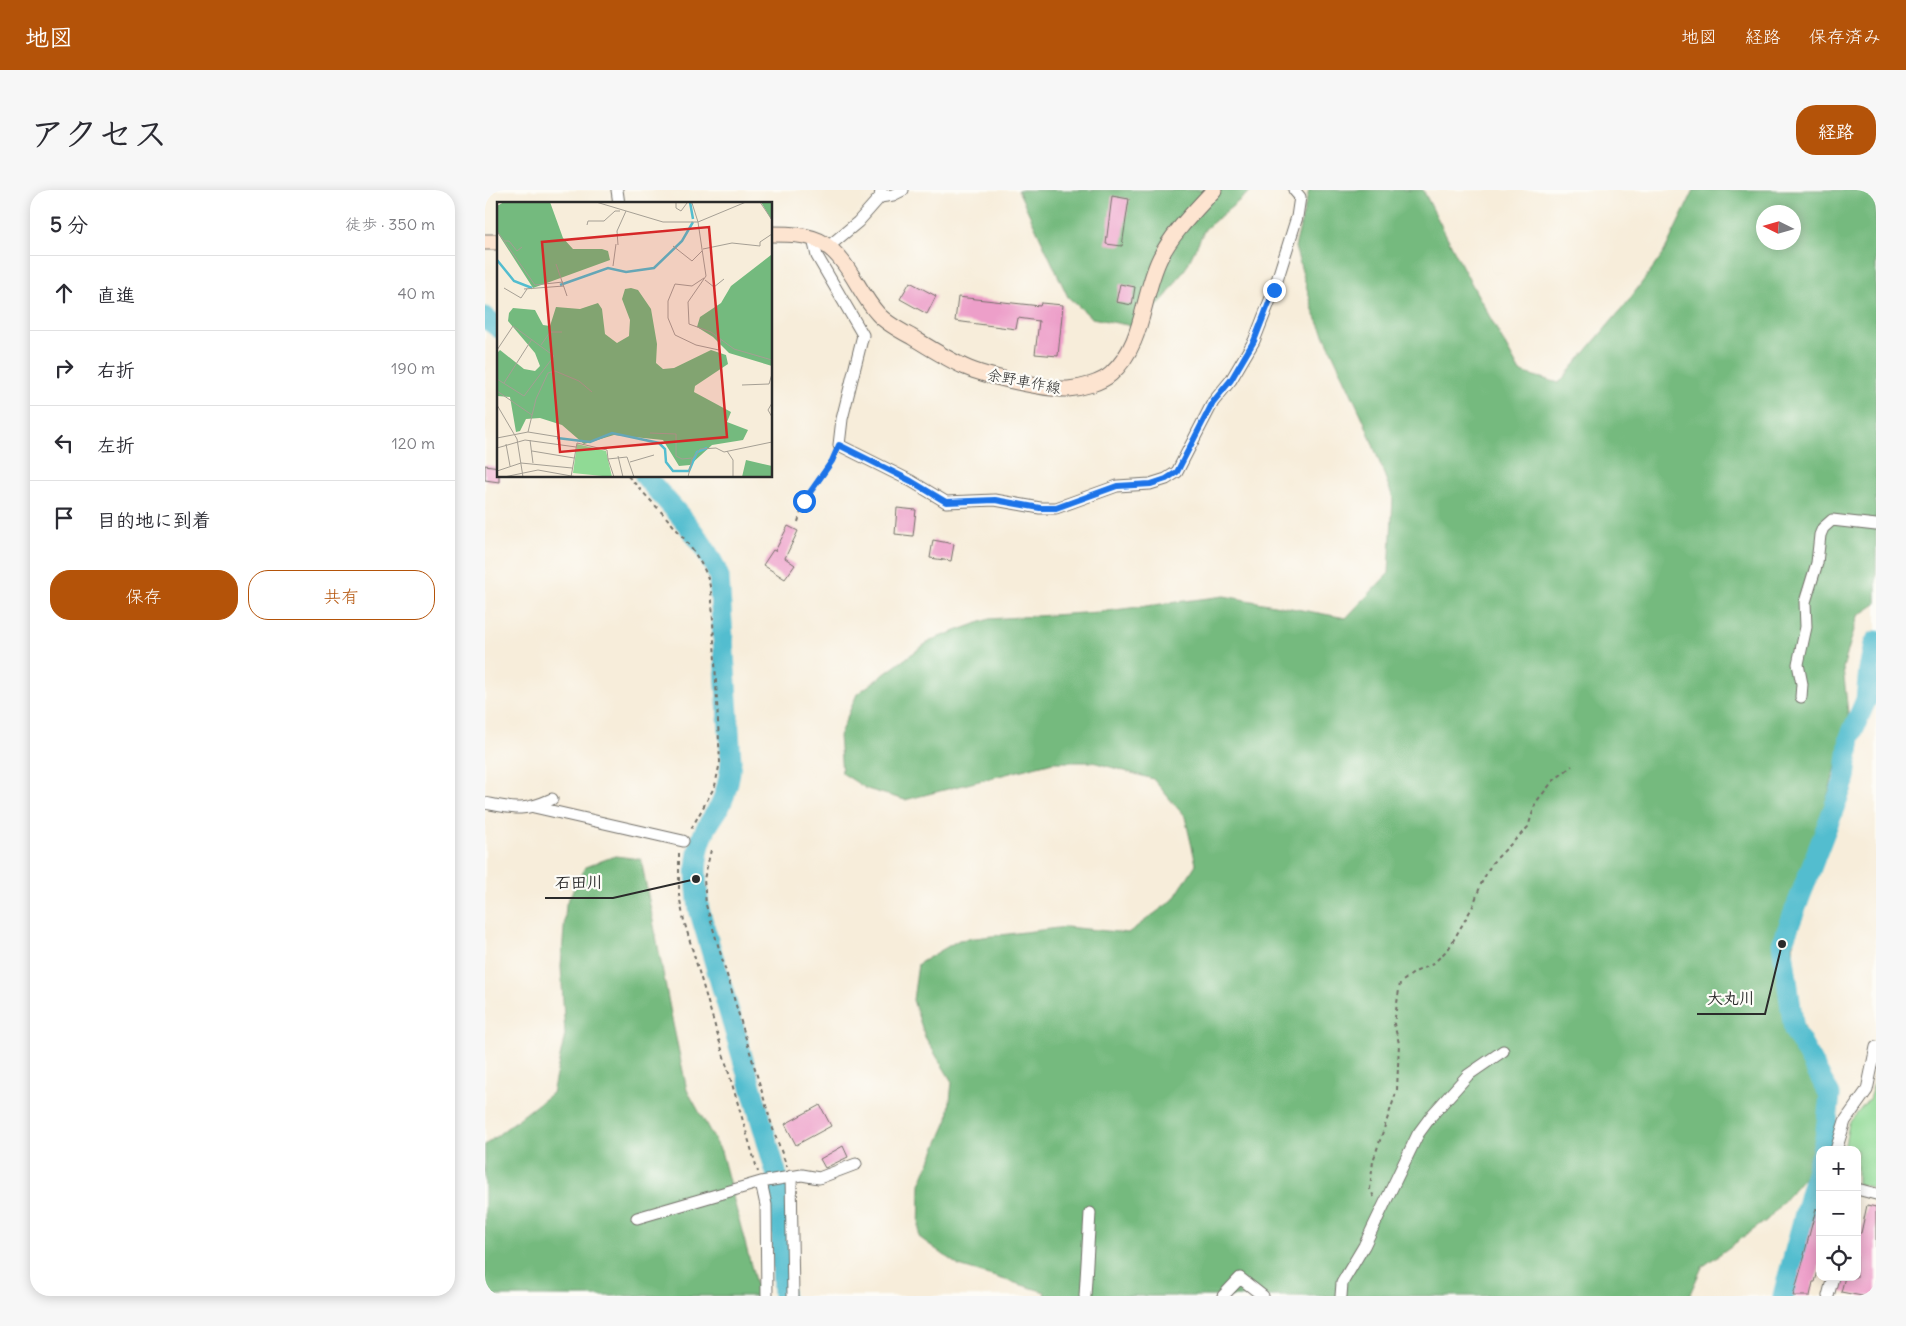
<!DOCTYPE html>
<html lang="ja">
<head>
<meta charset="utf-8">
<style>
	body { margin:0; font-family:Delius,"Klee One",sans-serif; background:#f7f7f7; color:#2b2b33 }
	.controls { position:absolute; right:15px; bottom:15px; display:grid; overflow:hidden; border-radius:10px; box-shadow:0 2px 12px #0003 }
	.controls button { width:45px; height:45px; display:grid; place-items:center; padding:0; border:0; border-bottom:1px solid #e1e1e2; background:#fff; color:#2b2b33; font:25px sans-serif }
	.compass { position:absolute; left:1271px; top:15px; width:45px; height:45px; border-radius:50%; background:#fff; box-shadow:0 2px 12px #0003; rotate:275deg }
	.stop { position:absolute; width:15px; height:15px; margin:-11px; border:4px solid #1a73e8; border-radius:50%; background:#fff }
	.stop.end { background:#1a73e8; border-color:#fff; box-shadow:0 1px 5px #0008 }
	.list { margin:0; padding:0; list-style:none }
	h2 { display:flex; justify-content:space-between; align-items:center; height:65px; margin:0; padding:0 20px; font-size:21px }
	h2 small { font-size:16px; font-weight:400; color:#7c7c81 }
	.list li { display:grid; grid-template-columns:32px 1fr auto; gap:15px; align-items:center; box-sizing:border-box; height:75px; padding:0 20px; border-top:1px solid #e1e1e2 }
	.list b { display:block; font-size:19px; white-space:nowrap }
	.list em { font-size:16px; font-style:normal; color:#7c7c81 }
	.actions { display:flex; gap:10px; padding:15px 20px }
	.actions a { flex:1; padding:11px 0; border:1px solid #b45309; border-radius:20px; text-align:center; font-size:18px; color:#b45309 }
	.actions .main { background:#b45309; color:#fff }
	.icon { flex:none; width:28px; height:28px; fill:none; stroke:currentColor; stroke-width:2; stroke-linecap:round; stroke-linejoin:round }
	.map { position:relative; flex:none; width:1391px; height:1106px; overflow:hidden; border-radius:20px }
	header { display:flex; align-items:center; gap:30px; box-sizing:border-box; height:70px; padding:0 25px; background:#b45309; color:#fff }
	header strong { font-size:24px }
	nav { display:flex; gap:28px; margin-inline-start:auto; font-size:18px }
	.intro { display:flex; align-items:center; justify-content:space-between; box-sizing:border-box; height:120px; padding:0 30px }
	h1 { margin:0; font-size:35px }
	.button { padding:12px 22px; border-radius:20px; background:#b45309; color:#fff; font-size:18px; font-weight:700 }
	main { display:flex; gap:30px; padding:0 30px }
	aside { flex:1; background:#fff; border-radius:20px; box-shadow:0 2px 12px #0003 }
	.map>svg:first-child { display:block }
	.green { fill:#90da95; stroke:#5e8260 }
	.forest { fill:#74ba7e; stroke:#507254; fill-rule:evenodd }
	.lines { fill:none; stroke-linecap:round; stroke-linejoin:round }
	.river { stroke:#53bdcf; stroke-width:21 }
	.building { fill:#ed9fc9 }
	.street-casing { stroke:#726f68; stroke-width:13 }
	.secondary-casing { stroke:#726f68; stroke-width:17 }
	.path { stroke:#726f68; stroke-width:2; stroke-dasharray:4 4; stroke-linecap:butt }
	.street { stroke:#fff; stroke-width:11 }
	.secondary { stroke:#fde4d0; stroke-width:15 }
	.route { stroke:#1a73e8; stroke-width:6 }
	.labels { text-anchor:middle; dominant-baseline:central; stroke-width:4.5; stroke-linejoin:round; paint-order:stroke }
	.street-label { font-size:15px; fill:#2b2b2b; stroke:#fdfcf7 }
	.inset-river { fill:none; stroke:#53bdcf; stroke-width:2.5 }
	.inset-road { fill:none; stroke:#a59f94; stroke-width:1 }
	.view { fill:#d62828; fill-opacity:0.15; stroke:#d62828; stroke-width:2.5 }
	.inset-edge { fill:none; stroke:#2b2b2b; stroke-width:2.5 }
	.leader { fill:none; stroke:#2b2b2b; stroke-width:2 }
	.callout-dot { fill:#2b2b2b; stroke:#fdfcf7; stroke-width:2 }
	.callout-label { font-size:16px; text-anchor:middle; font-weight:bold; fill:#2b2b2b; stroke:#fdfcf7; stroke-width:4.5; stroke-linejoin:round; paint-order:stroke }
</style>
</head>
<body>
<header>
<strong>地図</strong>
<nav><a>地図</a><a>経路</a><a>保存済み</a></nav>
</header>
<div class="intro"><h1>アクセス</h1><a class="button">経路</a></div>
<main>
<aside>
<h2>5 分<small>徒歩 · 350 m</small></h2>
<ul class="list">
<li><svg class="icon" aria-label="ahead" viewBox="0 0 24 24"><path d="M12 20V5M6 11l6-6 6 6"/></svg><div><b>直進</b></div><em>40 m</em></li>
<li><svg class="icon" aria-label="right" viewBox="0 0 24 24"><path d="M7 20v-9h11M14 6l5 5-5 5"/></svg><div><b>右折</b></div><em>190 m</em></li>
<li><svg class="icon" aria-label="left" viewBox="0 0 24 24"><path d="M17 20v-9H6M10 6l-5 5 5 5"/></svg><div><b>左折</b></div><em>120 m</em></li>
<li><svg class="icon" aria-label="arrive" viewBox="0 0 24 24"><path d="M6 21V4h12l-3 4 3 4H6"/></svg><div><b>目的地に到着</b></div></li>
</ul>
<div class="actions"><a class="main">保存</a><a>共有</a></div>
</aside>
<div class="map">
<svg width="1391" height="1106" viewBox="0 0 1391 1106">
	<rect width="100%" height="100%" fill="#fdfcf7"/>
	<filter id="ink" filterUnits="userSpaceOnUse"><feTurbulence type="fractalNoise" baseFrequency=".02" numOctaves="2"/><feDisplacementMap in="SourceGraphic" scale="10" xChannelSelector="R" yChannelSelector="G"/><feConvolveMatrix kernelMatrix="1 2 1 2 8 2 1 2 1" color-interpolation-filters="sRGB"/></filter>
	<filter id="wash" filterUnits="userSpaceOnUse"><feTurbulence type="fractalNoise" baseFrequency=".0096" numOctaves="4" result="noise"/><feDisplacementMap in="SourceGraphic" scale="20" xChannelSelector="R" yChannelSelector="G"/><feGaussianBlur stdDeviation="1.12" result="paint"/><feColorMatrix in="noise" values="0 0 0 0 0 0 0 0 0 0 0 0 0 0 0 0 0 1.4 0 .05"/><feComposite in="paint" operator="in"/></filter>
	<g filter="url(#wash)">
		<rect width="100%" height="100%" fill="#f7edda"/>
		<path class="green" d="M1391 887V998L1372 994V960H1359L1364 933 1384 909Z"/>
		<path class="forest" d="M533 0H767L720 39 702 76 682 105 652 137 607 128 583 107Z
			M824 0H938L978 78 1035 182 1074 193 1141 114 1178 64 1209 0H1391V414L1373 426 1358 478 1364 532 1327 660 1309 740 1307 797 1353 947 1343 960H1335V969L1282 1030 1217 1077 1204 1106H559L560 1102 474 1076 434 1047 435 994 463 929 467 892 440 847 428 810 433 774 474 750 581 737 643 743 688 710 711 674 700 627 668 589 608 572H568L420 610 382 599 357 583 354 546 372 504 446 450 504 429 614 422 739 406 861 428 904 383 908 308 879 231 829 123 810 57ZM1278 22H1308V52H1278Z
			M130 666 156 669 188 834 202 900 236 961 274 1106H0V955L67 903 80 845 76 776 81 714 100 677Z"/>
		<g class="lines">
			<path class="river" d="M0 127 14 138
				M160 286C186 317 220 348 234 387L246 571C245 587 242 601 235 616 230 625 223 633 219 643 208 668 211 693 214 719L291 982 296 1024 298 1106
				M1337 960 1340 949 1345 905 1309 840 1297 754 1360 589 1365 547 1381 510 1384 479 1389 454 1391 451
				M1298 1106 1335 967"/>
		</g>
		<g id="blocks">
			<path class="building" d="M627 6 644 9 637 56 621 54Z
				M425 92 451 106 442 124 415 109Z
				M635 94 650 97 647 115 631 112Z
				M473 107 555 116 556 113 578 115 573 166 550 164 554 131 533 128 531 139 470 131Z
				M0 275 14 277V292L0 290Z
				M412 318 431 320 428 346 410 344Z
				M303 336 313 341 300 368 310 375 300 389 278 375 288 360 290 361Z
				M448 350 469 354 466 371 445 368Z
				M335 915 346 936 311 955 300 934Z
				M358 956 363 967 340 978 335 969Z
				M1382 1015 1391 1017V1106H1377L1356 1102 1360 1087H1372V1043H1376Z
				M1331 1019 1335 1020V1074L1330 1092H1328L1325 1106H1308L1320 1065H1319Z"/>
		</g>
	</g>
	<g filter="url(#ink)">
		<use href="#blocks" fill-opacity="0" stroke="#726f68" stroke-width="1"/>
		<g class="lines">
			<g class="street-casing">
				<path id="street" d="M132 0 134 14
					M395 7 408 5 418 0
					M328 49 332 66 378 145 357 229 354 255 426 291 461 312 510 310 555 318H571L632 296 665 294 681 289 692 282 728 212 746 190 769 151 789 100 812 27 815 7 809 0
					M343 57 373 32 395 7 396 0
					M1316 507 1317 494 1313 474 1321 437 1320 412 1332 373 1335 345 1338 338 1347 330 1391 335
					M0 613C30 619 38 622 67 609
					M49 617 198 651
					M1351 960 1360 931 1382 900 1391 857
					M306 986 308 1106
					M276 992 281 1015 282 1106
					M1372 999 1391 1004
					M152 1028 276 992 317 985 334 988 371 974
					M600 1106 605 1023
					M738 1106 755 1088 778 1106
					M856 1106 857 1093 879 1056 933 944 947 925 983 885 1018 861
					M1343 1106 1348 1087"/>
			</g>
			<g class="secondary-casing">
				<path id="secondary" d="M286 44C302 44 325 44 338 53 364 70 373 102 393 124 402 134 416 141 427 147 445 158 462 169 480 177 500 186 561 200 583 199 596 198 616 193 626 184 660 153 656 107 675 68 688 42 710 21 729 0
					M0 52H14"/>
			</g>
			<path class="path" d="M143 286C168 314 200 344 218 377 224 388 226 399 227 411L235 572 230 596 205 641
				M313 332 319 311 349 267
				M226 660 219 689 221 715 288 939 302 977
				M194 663V705L199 731 273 982
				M889 1007 885 999 888 971 912 900 914 853 909 834 915 793 930 782 948 774 964 758 988 716 996 694 1007 673 1043 637 1051 612 1068 591 1087 576"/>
			<use href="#street" class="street"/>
			<use href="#secondary" class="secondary"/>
		</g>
	</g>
	<g class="lines" filter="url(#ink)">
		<path class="route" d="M319 311 347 271 354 255 426 291 461 312 510 310 555 318H571L632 296 666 294 681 289 692 282 728 212 746 190 769 151 789 100"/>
	</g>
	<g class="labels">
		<g class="street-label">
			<text transform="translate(539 191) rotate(11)">余野車作線</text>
		</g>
	</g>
	<g transform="translate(12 12)">
		<rect width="275" height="275" fill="#f7edda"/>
		<path d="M80 242 109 249 115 275 76 271Z" fill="#90da95"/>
		<path d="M7 0H53L66 36 76 47H105L111 49 113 58 36 86 0 30V4ZM264 0H275V164L232 151 216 135 200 125 203 115 224 101 234 84 274 53 275 19ZM134 86 141 88 154 107 160 142 159 161 166 167 177 166 214 148 229 153 231 162 198 184 197 190 234 210 230 220 251 228 246 238 215 243 193 263 182 264 166 238 117 233 87 242 65 223 43 216 29 217 23 229 19 230 13 195 0 194V151L3 148 27 167 38 169 43 164 38 151 11 119 12 111 16 106 38 108 46 123 53 124 59 105 83 107 101 101 105 107 108 132 120 141 132 134 133 118 125 97 128 87ZM249 258 275 264V275H245Z" fill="#74ba7e"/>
		<path class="inset-river" d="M193 0 196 17M0 58 17 79 35 86M63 83 111 66 129 70 157 66 185 39 196 20M60 236 93 240 115 231 162 241 168 247 169 260 176 269H192L200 250 210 246"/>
		<path class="inset-road" d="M99 0 166 20H201L209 74 191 100 192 122 214 130 237 147 275 158M179 0V6L184 9 190 1M190 0 195 1 201 20 249 0M263 0 275 18M90 23 91 19H107L118 9H123M0 29 38 83 66 80M7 39H12L20 49 25 45M121 43 120 29 129 9M176 44 195 59 205 49M206 47 235 41 263 44V40L275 32M59 62 70 94M116 64 119 42M207 76 195 84 178 82 171 99V116L178 133 199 143 222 148 224 137M208 78 217 85 227 77M7 86 24 96 30 87M27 87 67 84M44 143 53 130H65M0 148 16 124 57 154 27 194 0 177M7 181 35 137M245 183 272 182 275 172M0 189 35 213M275 201 271 208 275 215M0 203 20 237 26 275M31 230 39 197 51 171 58 169 82 179 95 190M153 231 179 232V254L185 257 195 256M0 236 31 230 62 235M33 238 36 261M9 242 13 264M0 246 28 238 79 245M35 249 77 256M230 249 236 258V275M121 254 126 275M111 257 117 275M133 260 157 253M0 269 24 261 75 266M7 275 41 268 80 275M74 275 80 241 110 248 111 257 130 255 137 275M191 275 195 257 203 247 219 246 227 250 275 240"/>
		<path class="view" d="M212 25 230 235 63 250 45 40Z"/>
		<rect width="275" height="275" class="inset-edge"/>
	</g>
	<path class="leader" d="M211 689L128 708H60M1297 754L1280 824H1212"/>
	<g class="callout-dot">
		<circle cx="211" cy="689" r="5"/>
		<circle cx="1297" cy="754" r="5"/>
	</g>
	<g class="callout-label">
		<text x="94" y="698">石田川</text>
		<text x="1246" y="814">大丸川</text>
	</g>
</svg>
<div class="controls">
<button>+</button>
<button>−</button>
<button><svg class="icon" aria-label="locate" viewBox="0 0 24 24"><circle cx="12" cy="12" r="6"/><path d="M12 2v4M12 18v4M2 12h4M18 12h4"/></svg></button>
</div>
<svg class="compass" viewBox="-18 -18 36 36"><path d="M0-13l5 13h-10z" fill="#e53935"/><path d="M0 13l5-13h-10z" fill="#7c7c81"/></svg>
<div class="stop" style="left:319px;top:311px"></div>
<div class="stop end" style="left:789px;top:100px"></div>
</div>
</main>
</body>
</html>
